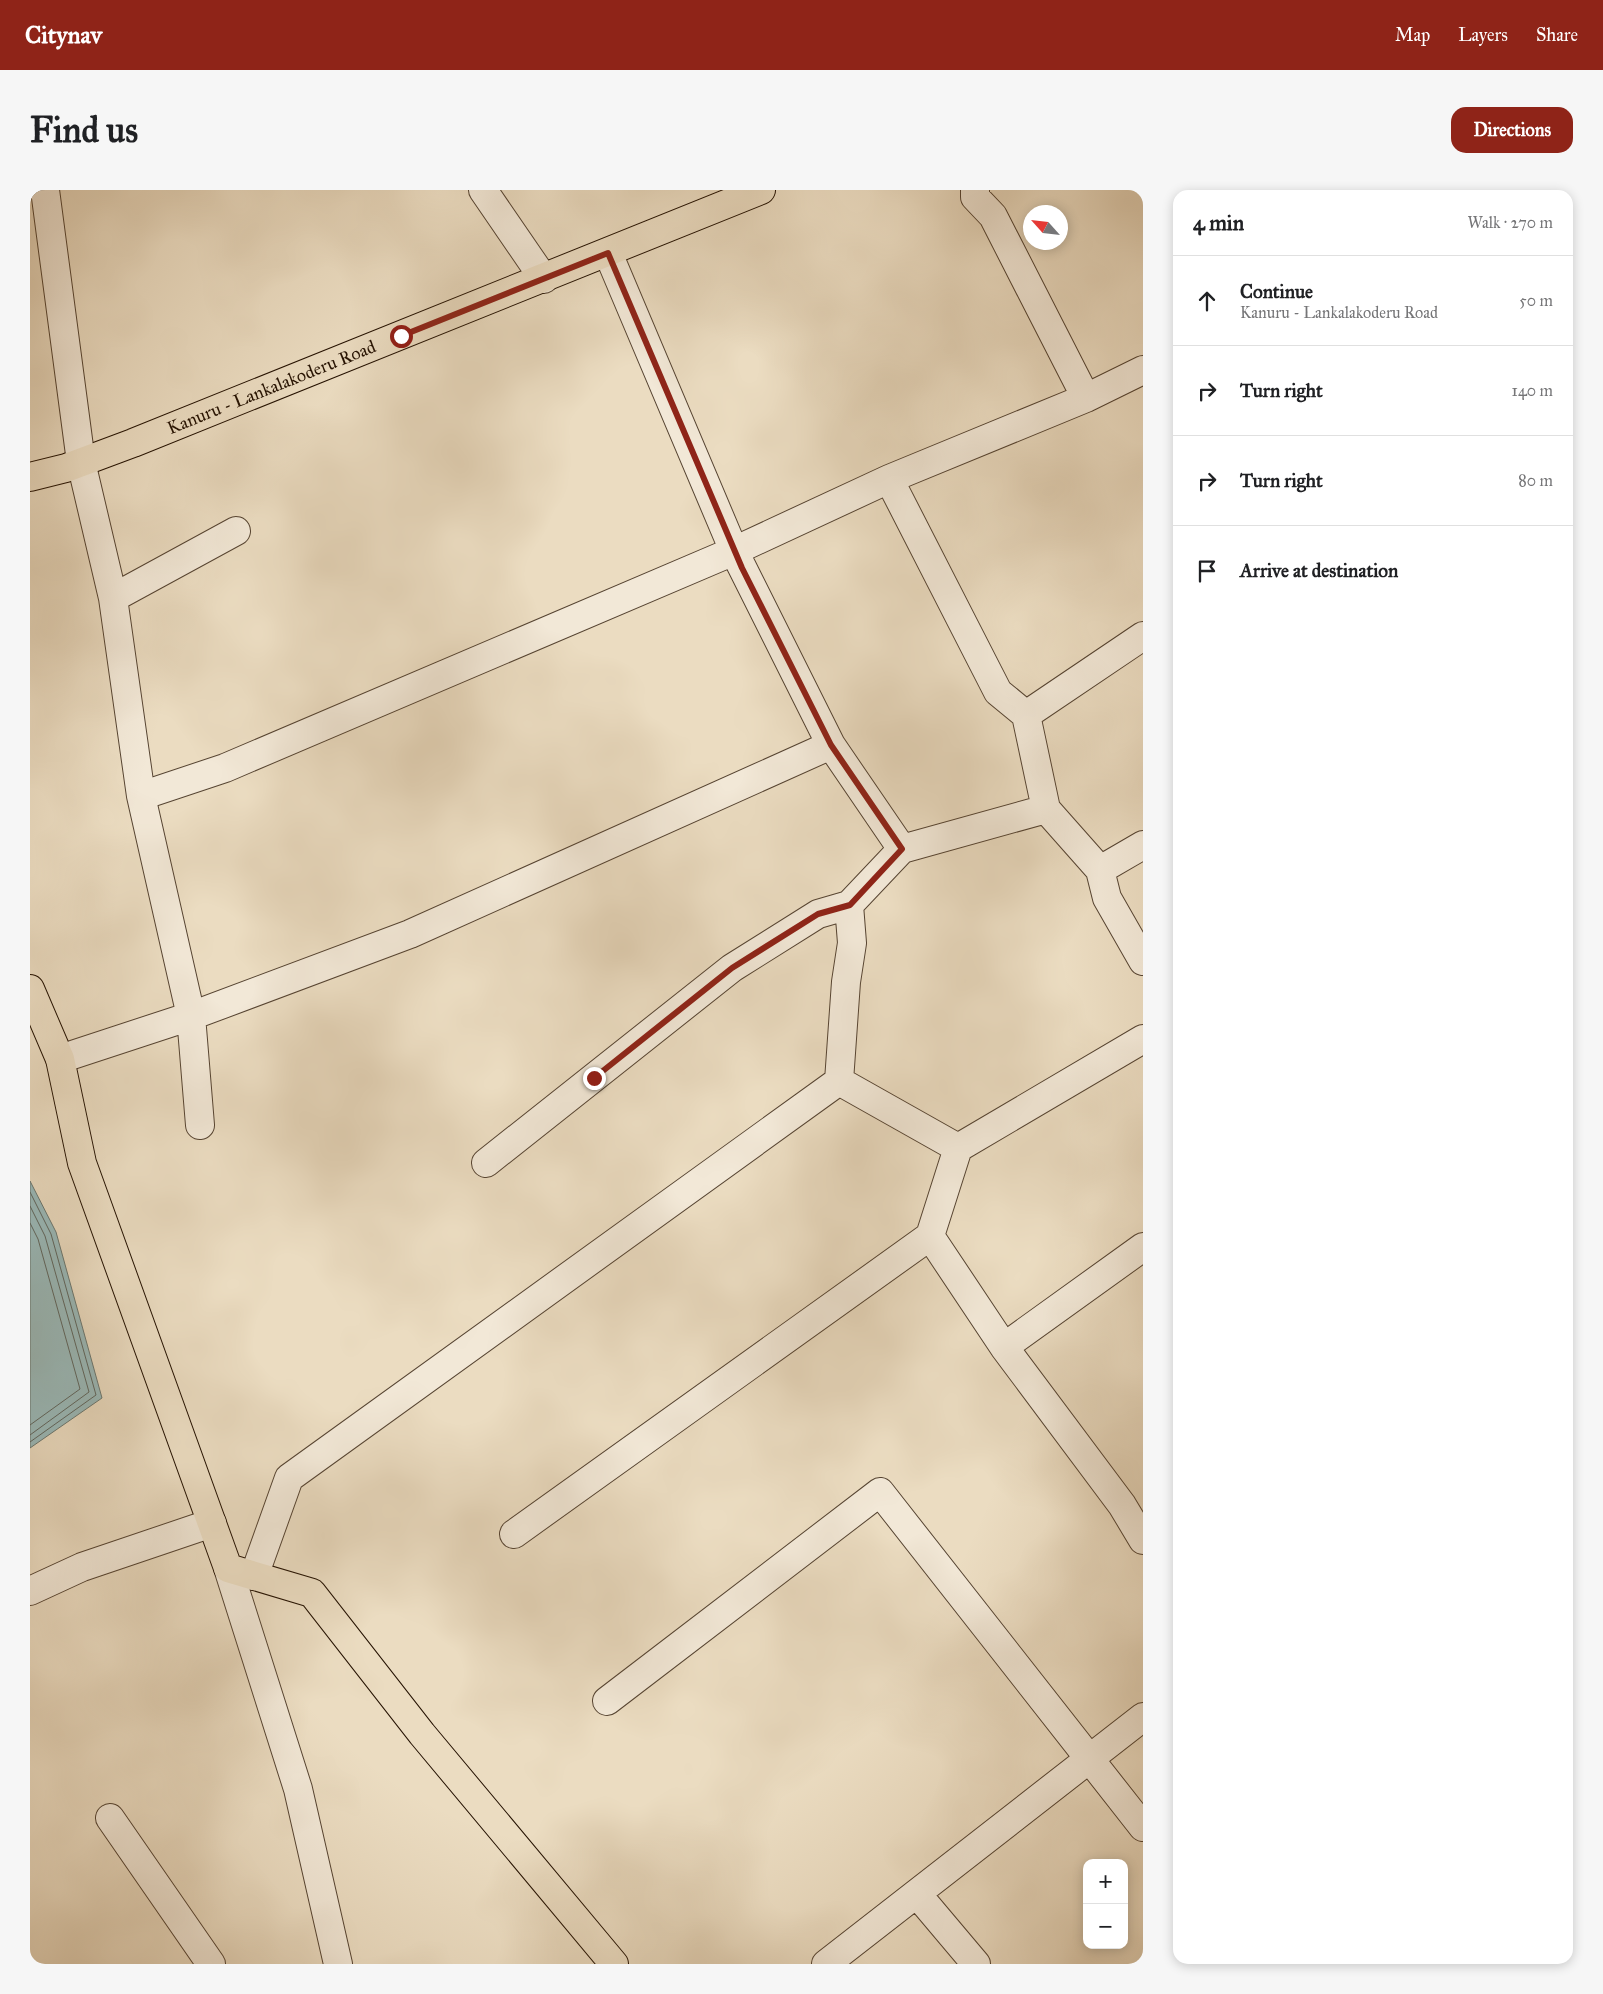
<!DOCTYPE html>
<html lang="en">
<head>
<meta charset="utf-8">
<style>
	body { margin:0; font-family:"IM FELL Great Primer",serif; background:#f6f6f6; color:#202124 }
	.controls { position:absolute; right:15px; bottom:15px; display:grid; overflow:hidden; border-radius:10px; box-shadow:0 2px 12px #0003 }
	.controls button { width:45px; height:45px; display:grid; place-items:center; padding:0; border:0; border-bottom:1px solid #e0e0e0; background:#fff; color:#202124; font:25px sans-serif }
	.compass { position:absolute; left:993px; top:15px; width:45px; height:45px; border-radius:50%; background:#fff; box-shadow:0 2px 12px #0003; rotate:297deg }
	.stop { position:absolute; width:15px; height:15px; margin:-11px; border:4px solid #8f2418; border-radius:50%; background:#fff }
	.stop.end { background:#8f2418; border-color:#fff; box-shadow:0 1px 5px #0008 }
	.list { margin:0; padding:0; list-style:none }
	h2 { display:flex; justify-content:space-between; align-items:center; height:65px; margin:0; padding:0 20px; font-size:21px }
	h2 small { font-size:16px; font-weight:400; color:#757577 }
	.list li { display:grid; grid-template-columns:32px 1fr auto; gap:15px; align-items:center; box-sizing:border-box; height:90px; padding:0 20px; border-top:1px solid #e0e0e0 }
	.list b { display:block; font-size:19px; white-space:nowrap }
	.list p { margin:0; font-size:16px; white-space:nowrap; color:#757577 }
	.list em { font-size:16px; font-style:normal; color:#757577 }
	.icon { flex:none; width:28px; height:28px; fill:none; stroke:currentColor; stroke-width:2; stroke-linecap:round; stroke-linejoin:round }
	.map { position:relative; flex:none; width:1113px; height:1774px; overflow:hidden; border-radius:15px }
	header { display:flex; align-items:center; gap:30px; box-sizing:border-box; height:70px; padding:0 25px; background:#8f2418; color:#fff }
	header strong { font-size:24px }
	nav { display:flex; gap:28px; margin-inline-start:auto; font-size:18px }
	.intro { display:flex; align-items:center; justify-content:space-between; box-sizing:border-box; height:120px; padding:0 30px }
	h1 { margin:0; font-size:35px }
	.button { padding:12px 22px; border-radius:15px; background:#8f2418; color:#fff; font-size:18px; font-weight:700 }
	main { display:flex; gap:30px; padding:0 30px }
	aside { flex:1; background:#fff; border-radius:15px; box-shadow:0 2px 12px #0003 }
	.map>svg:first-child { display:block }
	.water { fill:#9ababa; stroke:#6b7770 }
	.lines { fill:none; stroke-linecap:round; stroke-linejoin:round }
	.shore { stroke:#60665e; stroke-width:1 }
	.minor-casing { stroke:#564432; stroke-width:30 }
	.major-casing { stroke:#251202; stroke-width:30 }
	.minor { stroke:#f2e8d7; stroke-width:28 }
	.major { stroke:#ebdcc1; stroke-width:28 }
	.route { stroke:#8f2418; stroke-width:6 }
	.labels { text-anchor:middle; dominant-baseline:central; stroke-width:4.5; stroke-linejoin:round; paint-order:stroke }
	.street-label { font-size:18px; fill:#251202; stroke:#f2e8d7 }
</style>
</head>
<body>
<header>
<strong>Citynav</strong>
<nav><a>Map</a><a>Layers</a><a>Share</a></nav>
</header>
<div class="intro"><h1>Find us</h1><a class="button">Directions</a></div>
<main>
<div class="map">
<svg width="1113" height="1774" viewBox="0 0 1113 1774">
	<rect width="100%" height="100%" fill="#ebdcc1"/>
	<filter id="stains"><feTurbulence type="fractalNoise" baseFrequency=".004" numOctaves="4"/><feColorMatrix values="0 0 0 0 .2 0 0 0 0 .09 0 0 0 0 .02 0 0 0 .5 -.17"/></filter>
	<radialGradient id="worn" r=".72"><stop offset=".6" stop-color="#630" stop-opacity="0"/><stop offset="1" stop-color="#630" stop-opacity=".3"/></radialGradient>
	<path class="water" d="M0 991 26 1042 72 1208 0 1258Z"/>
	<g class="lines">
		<path class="shore" d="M0 1002 21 1044 66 1205 0 1252
			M0 1016 15 1046 59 1202 0 1245
			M0 1033 8 1049 50 1199 0 1235"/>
		<g class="minor-casing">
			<path id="minor" d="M15 0 51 272 83 408 111 606 161 826 30 869
				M453 0 514 89
				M945 0V7L963 26 1056 208
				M578 63 704 361 801 555 872 659
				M859 289 968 502 996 525 1016 619 1070 680 1077 708 1113 771
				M83 408 206 341
				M996 525 1113 446
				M111 606 195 578 704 361 859 289 1056 208 1113 180
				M1070 680 1113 655
				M809 891 816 792 822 753 819 715
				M809 891 928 958
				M170 935 161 826 380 744 801 555
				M456 973 702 778 788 724 819 715 872 659 1016 619
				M900 1046 974 1157 1092 1315 1113 1350
				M974 1157 1113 1057
				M484 1344 900 1046 928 958 1113 849
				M198 1378 268 1599 308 1774
				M224 1386 259 1288 809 891
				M0 1401 52 1377 182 1333
				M577 1511 850 1302 1113 1637
				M80 1628 181 1774
				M887 1704 946 1774
				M796 1774 1113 1527"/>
		</g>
		<g class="major-casing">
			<g id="major">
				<path id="s1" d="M0 287 36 278 103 253 731 0"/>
				<path d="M0 799 30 869 52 973 198 1378 282 1403 392 1544 584 1774"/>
			</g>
		</g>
		<use href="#minor" class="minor"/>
		<use href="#major" class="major"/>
	</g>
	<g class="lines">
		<path class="route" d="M371 146 578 63 712 378 801 555 872 659 820 715 788 724 702 778 564 888"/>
	</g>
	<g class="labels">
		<g class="street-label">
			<text stroke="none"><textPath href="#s1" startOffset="258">Kanuru - Lankalakoderu Road</textPath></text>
		</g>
	</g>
	<rect width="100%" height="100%" filter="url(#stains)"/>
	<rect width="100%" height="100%" fill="url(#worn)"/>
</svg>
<div class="controls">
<button>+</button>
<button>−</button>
</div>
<svg class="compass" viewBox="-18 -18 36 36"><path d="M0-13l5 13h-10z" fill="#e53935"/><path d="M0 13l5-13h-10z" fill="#757577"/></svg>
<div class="stop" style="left:371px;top:146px"></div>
<div class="stop end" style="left:564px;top:888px"></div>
</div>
<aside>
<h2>4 min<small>Walk · 270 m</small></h2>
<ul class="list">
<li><svg class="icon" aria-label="ahead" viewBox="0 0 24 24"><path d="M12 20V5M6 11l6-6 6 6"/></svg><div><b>Continue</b><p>Kanuru - Lankalakoderu Road</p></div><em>50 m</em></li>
<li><svg class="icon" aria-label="right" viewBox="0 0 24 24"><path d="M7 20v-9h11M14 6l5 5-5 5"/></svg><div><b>Turn right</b></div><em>140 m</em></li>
<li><svg class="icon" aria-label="right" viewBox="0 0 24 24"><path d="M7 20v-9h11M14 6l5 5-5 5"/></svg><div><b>Turn right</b></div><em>80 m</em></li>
<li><svg class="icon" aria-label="arrive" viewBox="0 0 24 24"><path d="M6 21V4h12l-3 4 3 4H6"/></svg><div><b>Arrive at destination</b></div></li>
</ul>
</aside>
</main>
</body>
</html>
